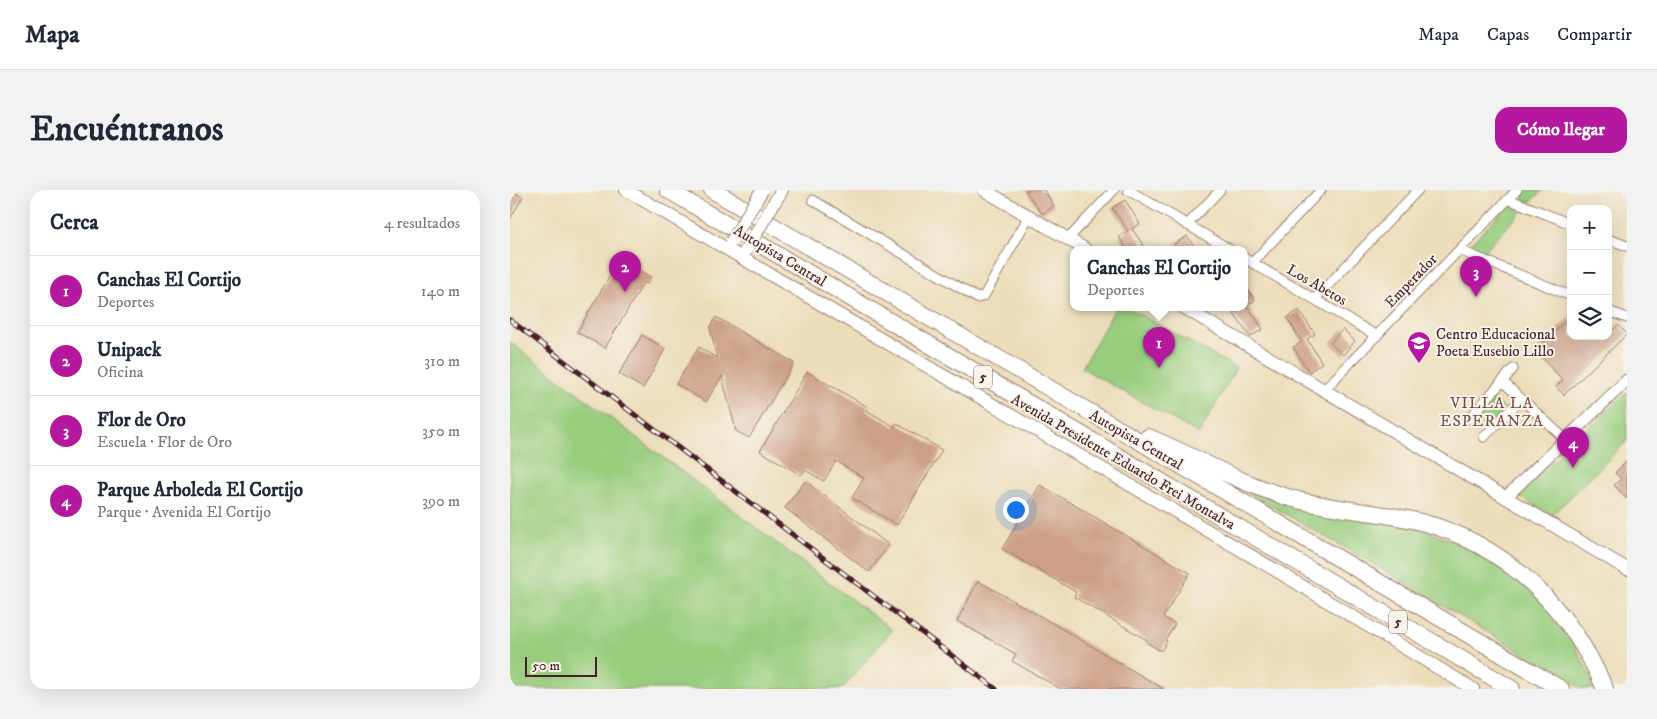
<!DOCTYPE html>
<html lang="es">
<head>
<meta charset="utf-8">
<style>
	body { margin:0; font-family:"IM FELL DW Pica",serif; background:#f2f2f3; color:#1f2937 }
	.controls { position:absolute; right:15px; top:15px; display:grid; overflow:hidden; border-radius:10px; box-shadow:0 5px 20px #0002 }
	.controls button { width:45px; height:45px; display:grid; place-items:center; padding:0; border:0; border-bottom:1px solid #e0e1e3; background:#fff; color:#1f2937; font:25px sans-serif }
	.scale { position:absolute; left:15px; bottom:12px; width:72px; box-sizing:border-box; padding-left:5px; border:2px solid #4a1f2b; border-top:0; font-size:14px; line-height:18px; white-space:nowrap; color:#4a1f2b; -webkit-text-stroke:4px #f7f3e8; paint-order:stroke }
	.you { position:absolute; left:505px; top:319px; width:18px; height:18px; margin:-12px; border:4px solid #fff; border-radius:50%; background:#1a73e8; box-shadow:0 0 0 8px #1a73e833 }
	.badge { display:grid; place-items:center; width:32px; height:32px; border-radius:50%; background:#b5179e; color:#fff; font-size:16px; font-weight:700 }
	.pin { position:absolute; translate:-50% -41px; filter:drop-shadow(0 1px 2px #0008) }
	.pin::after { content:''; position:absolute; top:26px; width:18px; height:15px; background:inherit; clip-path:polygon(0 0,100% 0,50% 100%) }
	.popup { position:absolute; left:560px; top:56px; width:178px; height:65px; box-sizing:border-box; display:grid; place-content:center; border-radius:10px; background:#fff; filter:drop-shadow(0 1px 4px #0005); font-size:16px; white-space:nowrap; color:#747a83 }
	.popup b { font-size:19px; color:#1f2937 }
	.popup::after { content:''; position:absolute; left:50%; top:100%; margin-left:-10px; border:10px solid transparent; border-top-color:#fff }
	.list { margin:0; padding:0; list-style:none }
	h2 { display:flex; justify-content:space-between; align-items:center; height:65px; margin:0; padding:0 20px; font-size:21px }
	h2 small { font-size:16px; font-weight:400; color:#747a83 }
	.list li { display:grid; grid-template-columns:32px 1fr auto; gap:15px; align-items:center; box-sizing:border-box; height:70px; padding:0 20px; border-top:1px solid #e0e1e3 }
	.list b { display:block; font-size:19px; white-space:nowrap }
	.list p { margin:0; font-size:16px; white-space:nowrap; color:#747a83 }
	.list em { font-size:16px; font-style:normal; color:#747a83 }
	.icon { flex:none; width:28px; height:28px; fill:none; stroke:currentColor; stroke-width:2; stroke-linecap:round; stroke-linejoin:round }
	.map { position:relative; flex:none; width:1117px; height:499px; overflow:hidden; border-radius:15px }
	header { display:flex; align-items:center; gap:30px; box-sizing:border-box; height:70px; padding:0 25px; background:#fff; border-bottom:1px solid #e0e1e3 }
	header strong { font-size:24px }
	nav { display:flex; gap:28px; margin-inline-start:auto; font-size:18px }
	.intro { display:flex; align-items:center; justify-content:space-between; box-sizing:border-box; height:120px; padding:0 30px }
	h1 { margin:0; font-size:35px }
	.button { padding:12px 22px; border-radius:15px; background:#b5179e; color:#fff; font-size:18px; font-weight:700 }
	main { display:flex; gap:30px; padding:0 30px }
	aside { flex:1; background:#fff; border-radius:15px; box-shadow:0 5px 20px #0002 }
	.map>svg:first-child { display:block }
	.green { fill:#98cd7e; stroke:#717654 }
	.building { fill:#cc9f86 }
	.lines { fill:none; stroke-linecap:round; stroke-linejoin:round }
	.minor-casing { stroke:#9b7e72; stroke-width:11 }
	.tertiary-casing { stroke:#9b7e72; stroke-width:13 }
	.secondary-casing { stroke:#9b7e72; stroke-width:14 }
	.motorway-casing { stroke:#9b7e72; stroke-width:18 }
	.minor { stroke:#fff; stroke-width:9 }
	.tertiary { stroke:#fff; stroke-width:11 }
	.secondary { stroke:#fff; stroke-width:12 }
	.motorway { stroke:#fff; stroke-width:16 }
	.rail-casing { stroke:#4a1f2b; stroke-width:5 }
	.rail { stroke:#f7f3e8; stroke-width:3; stroke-dasharray:9; stroke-linecap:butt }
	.secondary-bridge-casing { stroke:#9b7e72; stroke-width:14; stroke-linecap:butt }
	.secondary-bridge { stroke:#fff; stroke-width:12 }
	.labels { text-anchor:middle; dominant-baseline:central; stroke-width:4; stroke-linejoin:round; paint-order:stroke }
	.shield { fill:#f7f3e8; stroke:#7e5f64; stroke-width:1 }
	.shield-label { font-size:14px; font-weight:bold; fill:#4a1f2b }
	.street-label { font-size:15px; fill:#4a1f2b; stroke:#f7f3e8 }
	.poi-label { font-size:15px; fill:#4a1f2b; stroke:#f7f3e8; text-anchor:start }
	.neighbourhood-label { font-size:16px; letter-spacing:1px; fill:#784c4b; stroke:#f7f3e8 }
</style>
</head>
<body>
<header>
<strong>Mapa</strong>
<nav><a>Mapa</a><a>Capas</a><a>Compartir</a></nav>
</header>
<div class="intro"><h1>Encuéntranos</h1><a class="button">Cómo llegar</a></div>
<main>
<aside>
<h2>Cerca<small>4 resultados</small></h2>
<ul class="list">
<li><span class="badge">1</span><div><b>Canchas El Cortijo</b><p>Deportes</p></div><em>140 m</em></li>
<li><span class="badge">2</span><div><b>Unipack</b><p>Oficina</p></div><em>310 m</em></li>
<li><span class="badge">3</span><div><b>Flor de Oro</b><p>Escuela · Flor de Oro</p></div><em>350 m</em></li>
<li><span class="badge">4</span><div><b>Parque Arboleda El Cortijo</b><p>Parque · Avenida El Cortijo</p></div><em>390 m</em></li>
</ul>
</aside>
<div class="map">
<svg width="1117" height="499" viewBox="0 0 1117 499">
	<rect width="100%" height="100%" fill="#f7f3e8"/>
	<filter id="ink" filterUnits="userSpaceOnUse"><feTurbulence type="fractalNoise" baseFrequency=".02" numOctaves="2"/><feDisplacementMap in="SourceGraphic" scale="10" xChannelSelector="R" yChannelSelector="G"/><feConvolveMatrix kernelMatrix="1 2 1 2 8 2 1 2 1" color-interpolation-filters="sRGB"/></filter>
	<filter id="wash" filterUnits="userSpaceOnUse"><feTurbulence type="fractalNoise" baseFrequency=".0096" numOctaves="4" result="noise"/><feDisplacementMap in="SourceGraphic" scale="20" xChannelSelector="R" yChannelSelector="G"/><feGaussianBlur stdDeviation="1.12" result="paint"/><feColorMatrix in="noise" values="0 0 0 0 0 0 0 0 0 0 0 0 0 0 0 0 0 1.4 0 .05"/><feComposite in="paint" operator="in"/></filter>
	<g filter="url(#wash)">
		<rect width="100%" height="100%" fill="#ecddba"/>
		<path class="green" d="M1013 0H1033L1021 12 1007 7Z
			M998 15 1012 21 972 63 957 58Z
			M606 117H617L726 178 689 244 572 178Z
			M0 152 382 440 332 499H0Z
			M1117 202V251L1042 325 1007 305Z
			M983 209 995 220 977 240 965 229Z
			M734 300 901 336 931 346 960 358 984 372 1011 393 1038 418 1061 448 1087 499H1073L856 370Z"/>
		<g id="blocks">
			<path class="building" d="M0 0 13 7 0 29Z
				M515 0H534L544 16 532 24Z
				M615 10 630 34 622 39 636 59H617L609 47 618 41 602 18Z
				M677 46 686 59H668L664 54Z
				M110 69 141 87 137 94 134 92 95 158 67 142Z
				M734 93 745 110 735 117H738L753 139 740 147 724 124 734 117Z
				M789 120 805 144 797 149 812 173 799 182 783 157 792 152 777 128Z
				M1061 126V146H1098V144L1108 135 1117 144 1054 205 1046 197 1053 190 1025 161Z
				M206 127 284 173 239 248 226 241 212 186 196 212 166 194 189 157 207 168 200 138Z
				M833 139 845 151 833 165 820 153Z
				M132 145 155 159 133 198 109 184Z
				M297 182 358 217 356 220 385 237 386 233 432 260 387 335 342 308 354 288 326 271 314 291 295 280 291 285 250 261Z
				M1117 271V309L1104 295 1111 289 1105 283Z
				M295 291 379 355 359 382 275 318Z
				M530 295 680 383 653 427 665 434 655 450 657 451 651 461 636 452 637 450 564 407 566 402 492 359Z
				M468 391 520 420 654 499H551L502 471 506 464 447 431Z"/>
		</g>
	</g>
	<g filter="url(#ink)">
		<use href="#blocks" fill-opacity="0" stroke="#9b7e72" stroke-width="1"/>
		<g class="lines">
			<g class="minor-casing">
				<path id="minor" d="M618 0 719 59
					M998 9 1061 34
					M303 10 467 108 474 106 519 26
					M677 35 710 0
					M558 49 604 0
					M1098 49 1117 56
					M949 60 1061 106
					M734 68 867 146
					M742 73 811 0
					M805 109 908 0
					M1098 121 1117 128
					M992 191 1056 250
					M814 200 1007 0
					M959 229 1003 179
					M974 247 1011 209"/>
			</g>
			<g class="tertiary-casing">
				<path id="tertiary" d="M996 307 1117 190"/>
			</g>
			<g class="secondary-casing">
				<path id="secondary" d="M116 0 767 381 963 499
					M474 0 575 59
					M264 13 272 0
					M673 117 1117 379"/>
			</g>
			<g class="motorway-casing">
				<path id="motorway" d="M158 0 1002 499
					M202 0 1051 499
					M638 247C685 266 728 293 777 307 820 320 867 321 911 332 996 354 1061 419 1095 499"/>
			</g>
			<use href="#minor" class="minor"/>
			<use href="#tertiary" class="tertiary"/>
			<use href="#secondary" class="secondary"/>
			<use href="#motorway" class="motorway"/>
			<g class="rail-casing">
				<path id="rail" d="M0 130 486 499"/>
			</g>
			<use href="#rail" class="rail"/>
			<g class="secondary-bridge-casing">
				<path id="secondary-bridge" d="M222 51 252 0
					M235 62 264 13"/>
			</g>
			<use href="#secondary-bridge" class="secondary-bridge"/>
		</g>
	</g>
	<defs>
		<g id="school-pin" transform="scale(1.25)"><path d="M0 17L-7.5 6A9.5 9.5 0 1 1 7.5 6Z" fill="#b5179e" stroke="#f7f3e8"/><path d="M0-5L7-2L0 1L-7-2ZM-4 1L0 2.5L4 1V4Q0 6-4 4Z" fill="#fff"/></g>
	</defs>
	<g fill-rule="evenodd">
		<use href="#school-pin" x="909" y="153"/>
	</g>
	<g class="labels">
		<g class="shield">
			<rect x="464" y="175.5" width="18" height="23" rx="4"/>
			<rect x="879" y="420.5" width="18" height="23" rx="4"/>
		</g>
		<g class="shield-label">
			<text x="473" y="187">5</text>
			<text x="888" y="432">5</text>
		</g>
		<g class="street-label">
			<text transform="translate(270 66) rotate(31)">Autopista Central</text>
			<text transform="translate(901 91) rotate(-46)">Emperador</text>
			<text transform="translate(807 95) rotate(30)">Los Abetos</text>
			<text transform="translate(626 250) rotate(30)">Autopista Central</text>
			<text transform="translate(613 272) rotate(30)">Avenida Presidente Eduardo Frei Montalva</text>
		</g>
		<g class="poi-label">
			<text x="926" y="144">Centro Educacional<tspan x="926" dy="17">Poeta Eusebio Lillo</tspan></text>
		</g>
		<g class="neighbourhood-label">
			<text x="982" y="213">VILLA LA<tspan x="982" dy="18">ESPERANZA</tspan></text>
		</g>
	</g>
</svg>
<div class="controls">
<button>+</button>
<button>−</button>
<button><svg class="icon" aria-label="layers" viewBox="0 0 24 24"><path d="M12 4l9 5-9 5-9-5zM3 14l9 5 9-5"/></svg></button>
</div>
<div class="scale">50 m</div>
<div class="you"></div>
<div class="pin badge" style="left:649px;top:178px">1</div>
<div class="popup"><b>Canchas El Cortijo</b>Deportes</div>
<div class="pin badge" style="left:115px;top:102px">2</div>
<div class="pin badge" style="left:966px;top:107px">3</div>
<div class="pin badge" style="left:1063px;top:278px">4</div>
</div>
</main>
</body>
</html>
